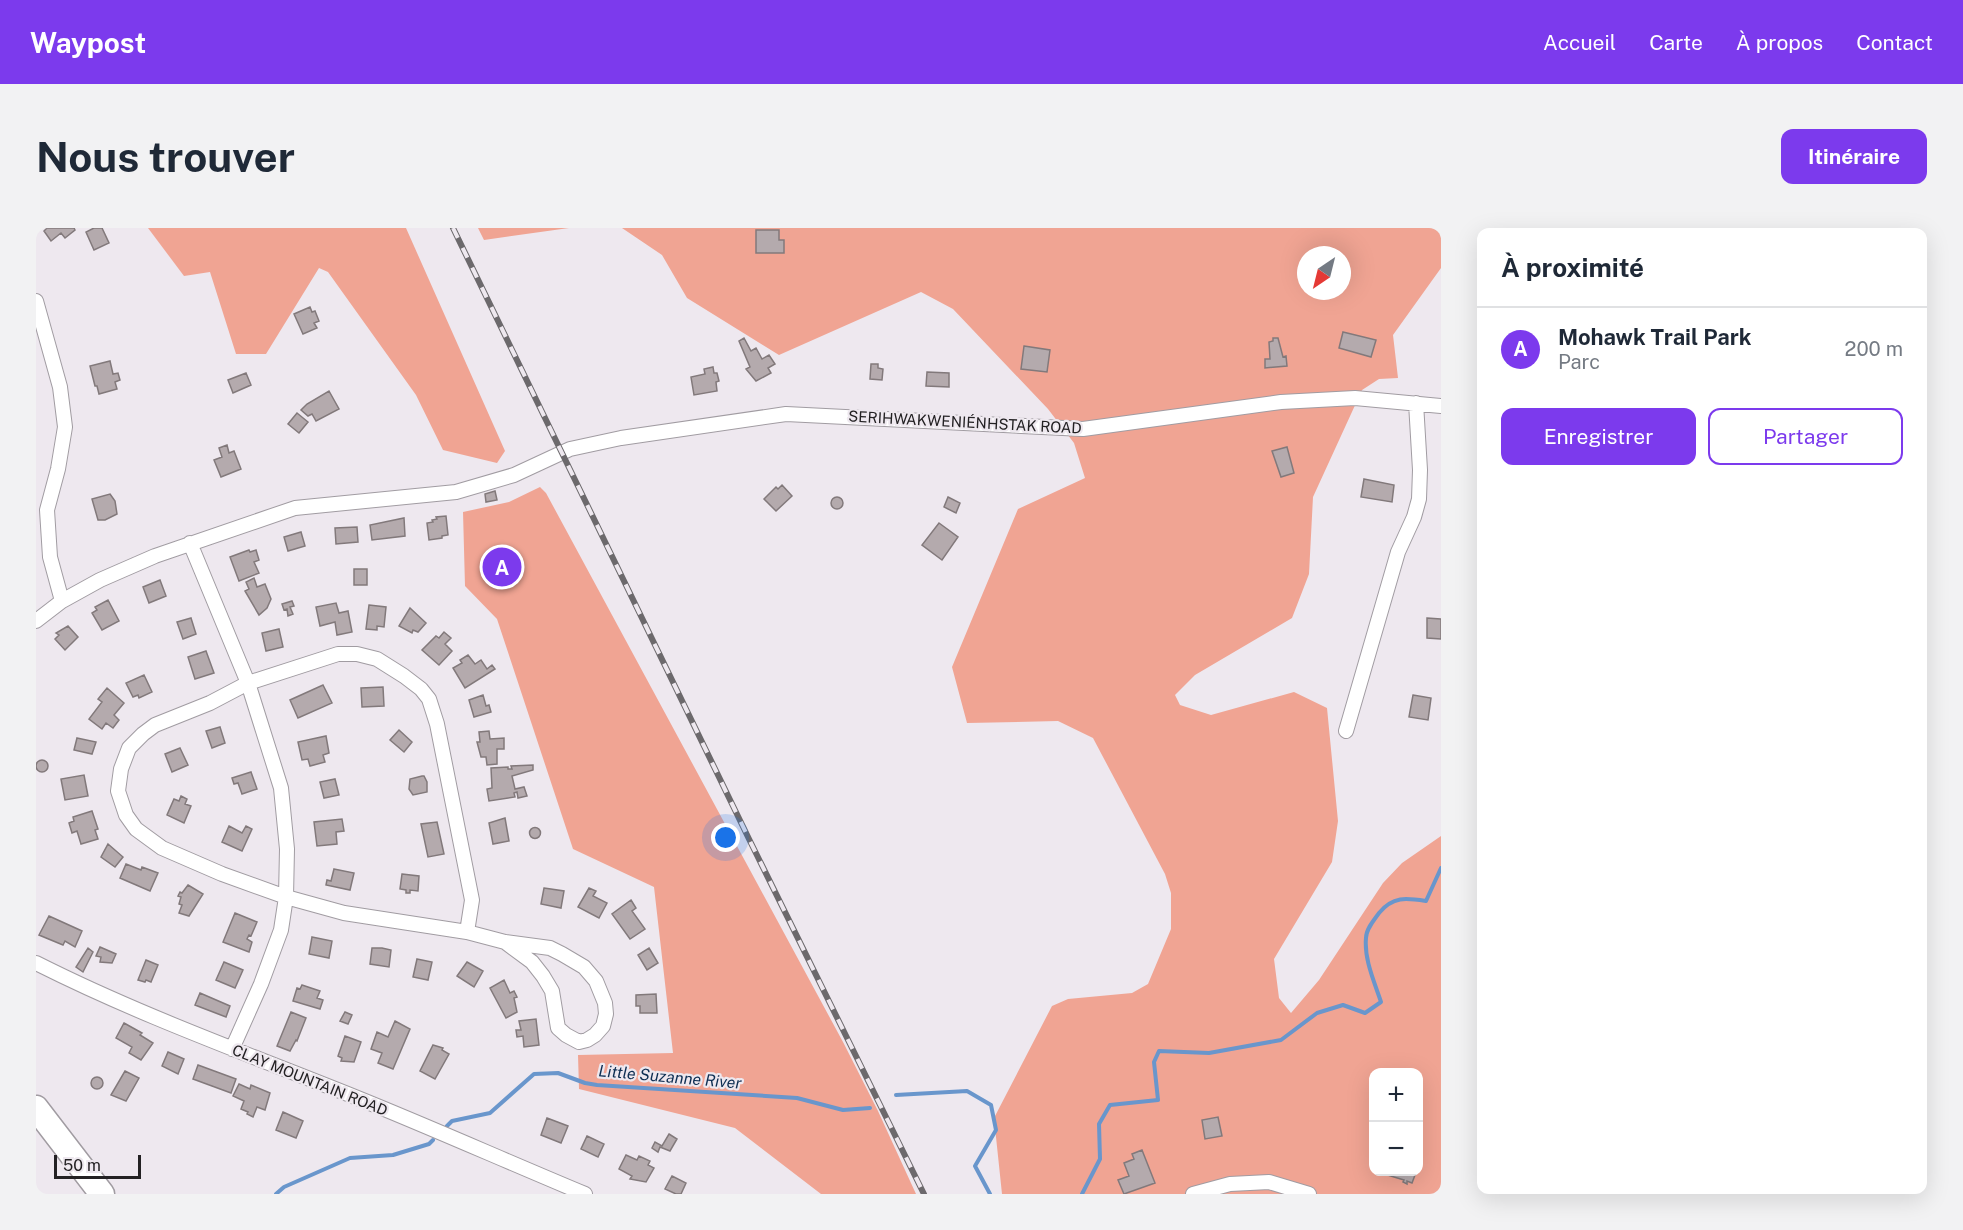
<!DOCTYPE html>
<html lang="fr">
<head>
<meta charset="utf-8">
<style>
	body { margin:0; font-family:"Public Sans",sans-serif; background:#f2f2f3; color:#1f2937 }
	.controls { position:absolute; right:18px; bottom:18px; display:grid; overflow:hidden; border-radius:12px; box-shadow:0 6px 24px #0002 }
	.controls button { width:54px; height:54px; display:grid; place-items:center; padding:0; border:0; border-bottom:2px solid #e0e1e3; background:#fff; color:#1f2937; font:30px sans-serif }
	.compass { position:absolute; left:1261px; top:18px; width:54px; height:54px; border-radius:50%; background:#fff; box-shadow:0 6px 24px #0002; rotate:215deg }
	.scale { position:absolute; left:18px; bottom:15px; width:87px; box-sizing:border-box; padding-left:6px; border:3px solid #232123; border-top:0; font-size:16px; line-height:21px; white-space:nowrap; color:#232123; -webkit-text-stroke:4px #eee8ef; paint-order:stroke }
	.you { position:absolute; left:690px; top:610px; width:21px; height:21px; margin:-15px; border:4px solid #fff; border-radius:50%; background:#1a73e8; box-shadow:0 0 0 9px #1a73e833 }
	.badge { display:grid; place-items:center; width:39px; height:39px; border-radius:50%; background:#7c3aed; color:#fff; font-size:20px; font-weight:700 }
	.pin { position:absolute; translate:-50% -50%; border:3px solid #fff; box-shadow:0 2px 6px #0006 }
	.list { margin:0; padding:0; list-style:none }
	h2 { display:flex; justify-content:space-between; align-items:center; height:78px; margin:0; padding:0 24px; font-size:26px }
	h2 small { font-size:20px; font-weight:400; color:#747a83 }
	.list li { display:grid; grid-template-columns:39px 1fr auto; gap:18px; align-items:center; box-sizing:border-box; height:84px; padding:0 24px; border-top:2px solid #e0e1e3 }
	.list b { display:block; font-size:22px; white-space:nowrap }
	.list p { margin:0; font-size:20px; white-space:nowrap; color:#747a83 }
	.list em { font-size:20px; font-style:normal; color:#747a83 }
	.actions { display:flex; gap:12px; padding:18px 24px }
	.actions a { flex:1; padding:14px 0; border:2px solid #7c3aed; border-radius:12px; text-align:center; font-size:21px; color:#7c3aed }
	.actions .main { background:#7c3aed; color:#fff }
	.map { position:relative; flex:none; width:1405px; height:966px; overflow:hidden; border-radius:12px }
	header { display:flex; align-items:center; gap:36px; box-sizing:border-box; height:84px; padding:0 30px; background:#7c3aed; color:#fff }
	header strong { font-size:28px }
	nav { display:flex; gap:33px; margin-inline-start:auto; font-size:21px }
	.intro { display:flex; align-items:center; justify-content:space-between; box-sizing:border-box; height:144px; padding:0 36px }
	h1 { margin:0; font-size:42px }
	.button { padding:15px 27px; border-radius:12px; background:#7c3aed; color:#fff; font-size:21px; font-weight:700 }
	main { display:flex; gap:36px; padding:0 36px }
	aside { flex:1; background:#fff; border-radius:12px; box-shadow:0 6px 24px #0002 }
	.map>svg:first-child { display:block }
	.green { fill:#f0a493; fill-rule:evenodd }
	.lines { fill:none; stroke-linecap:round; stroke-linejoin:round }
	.stream { stroke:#6996cc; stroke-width:4 }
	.building { fill:#b4aaad; stroke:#82797b; stroke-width:1.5 }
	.street-casing { stroke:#a19ca2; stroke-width:16 }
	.highway-casing { stroke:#a19ca2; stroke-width:27 }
	.street { stroke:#fff; stroke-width:14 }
	.highway { stroke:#fff; stroke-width:24 }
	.rail-casing { stroke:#6c696c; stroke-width:6 }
	.rail { stroke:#eee8ef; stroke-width:4; stroke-dasharray:11; stroke-linecap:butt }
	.labels { text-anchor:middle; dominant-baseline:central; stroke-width:4.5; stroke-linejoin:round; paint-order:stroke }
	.street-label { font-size:15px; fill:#232123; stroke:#eee8ef }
	.water-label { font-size:16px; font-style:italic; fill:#0e2e52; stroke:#eee8ef }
</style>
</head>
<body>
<header>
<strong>Waypost</strong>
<nav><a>Accueil</a><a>Carte</a><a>À propos</a><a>Contact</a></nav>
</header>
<div class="intro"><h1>Nous trouver</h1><a class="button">Itinéraire</a></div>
<main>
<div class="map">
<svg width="1405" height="966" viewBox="0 0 1405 966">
	<rect width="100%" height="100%" fill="#eee8ef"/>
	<path class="green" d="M112 0H370L469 223 461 235 407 222 380 167 292 44 283 40 230 126H200L174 44 148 48Z
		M442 0H533L448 12Z
		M586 0H1402L1405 7V40L1357 107 1362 150 1343 151 1326 162 1277 269 1273 346 1256 390 1159 447 1139 467 1144 477 1175 487 1258 464 1291 480 1302 593 1296 634 1238 731 1243 770 1255 785 1283 752 1347 655 1366 635 1405 608V966H966L958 890 1016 778 1032 771 1096 765 1112 756 1135 701V665L1129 646 1057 510 1022 493 931 495 916 439 982 281 1049 250 1038 215 1012 181 917 81 885 64 743 127 651 70 626 27ZM1270 27H1306V63H1270ZM1338 844H1382V944H1338Z
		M504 259 510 265 807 814 842 883 880 966H785L699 900 543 861 542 827 637 825 618 659 537 621 461 391 429 358 427 284 473 274Z"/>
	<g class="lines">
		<path class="stream" d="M860 867 931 863 955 877 960 902 939 938 954 966
			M411 898 416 893 454 885 498 846 522 845 549 855 561 857 761 870 807 882 834 880
			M240 966 248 959 314 930 357 927 393 916 397 912
			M1046 966 1064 931 1063 896 1074 877 1122 872 1118 834 1123 823 1173 825 1245 812 1281 785 1307 777 1329 785 1345 774C1338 753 1328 731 1330 710 1330 701 1338 692 1343 685 1357 668 1370 670 1390 673L1405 640"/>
	</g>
	<path class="building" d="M11 0H38L39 2 29 10 25 5 15 13 8 3Z
		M58 0H66L73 15 58 22 50 4Z
		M720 2H743V12H748V25H720Z
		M274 79 276 84 279 83 283 93 278 95 281 100 267 106 258 86Z
		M1307 104 1340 112 1335 129 1303 120Z
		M708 110 715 123 720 120 726 131 733 127 739 136 732 140 735 145 720 153 710 141 714 139 703 113Z
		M1237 110H1242L1247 129 1250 128 1251 138 1229 140V131H1234L1233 114 1237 113Z
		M988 118 1014 122 1011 144 985 141Z
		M74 133 77 146 82 145 84 152 79 154 81 161 63 166 61 158H59L54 138Z
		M835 136H842V140L847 141 846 152 834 151Z
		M677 139 678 145H681L683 153 680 154 681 163 658 167 655 149 669 146 668 141Z
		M891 144 913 145V159L890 158Z
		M210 145 215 157 197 165 192 152Z
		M293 163 303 181 280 193 276 186 272 188 265 182 271 176Z
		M261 185 272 194 263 205 252 196Z
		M191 217 193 225 198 223 205 241 185 249 178 232 186 229 183 220Z
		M1251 219 1258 245 1245 249 1236 223Z
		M1328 251 1358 257 1356 274 1325 269Z
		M746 257 756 268 740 283 728 271 740 259 742 261Z
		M459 263 461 272 450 274 449 266Z
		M74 266 79 273 81 286 69 292H62L56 271Z
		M912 269 924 275 920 285 908 279Z
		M795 275a6 6 0 1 1 12 0a6 6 0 1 1-12 0Z
		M410 288 412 307 406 308V310L393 312 391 295 397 294 396 292 401 291 400 289Z
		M368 290 369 308 336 312 334 297Z
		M903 295 922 309 906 332 886 317Z
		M321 299 322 314 300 316 299 300Z
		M265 304 269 318 252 323 248 309Z
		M213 322 214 324 220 322 223 332 218 334 223 345 203 353 194 329Z
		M318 341H331V357H318Z
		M218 350 221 359 229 356 235 371 231 380 223 387 209 363 213 361 210 354Z
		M124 352 130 368 113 375 107 359Z
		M72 372 83 393 66 402 56 385 61 382 59 379Z
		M256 373 258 378 254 379 257 386 252 388 251 381 248 382 246 376Z
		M300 375 303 385 312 383 316 404 301 407 299 394 284 398 280 379Z
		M333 377 350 379 348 399 341 398V402L330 401Z
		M374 380 390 395 382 404 377 402 376 405 363 398Z
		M155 390 160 406 147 411 141 394Z
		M1391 390 1405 391V411L1391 410Z
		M32 398 42 409 29 422 19 411 23 407 20 405Z
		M243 401 247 419 230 423 226 405Z
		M408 404 415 410 409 416 416 423 403 437 386 422 400 408 403 410Z
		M170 423 178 445 159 451 152 429Z
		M432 427 439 436 445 432 451 441 456 437 459 441 429 460 417 440 426 435 424 432Z
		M108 447 116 464 103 470 102 467 97 469 90 455Z
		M287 457 296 475 262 490 254 472Z
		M347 459 348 478 326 479 325 460Z
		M71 460 88 475 78 487 83 492 77 500 70 495 66 501 53 491 66 474 62 471Z
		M447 467 450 478 453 477 455 484 438 489 433 472Z
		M1377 467 1395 470 1392 492 1373 489Z
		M184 499 189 515 176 520 170 503Z
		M363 502 376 514 368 524 354 512Z
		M453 503 454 511 468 510V521H461V536L451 537 450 529H445L441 514H444L443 504Z
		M290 508 293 525 287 527 289 534 274 538 272 531 266 532 262 514Z
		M41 510 60 514 56 526 38 522Z
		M144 520 152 537 136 544 129 526Z
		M0 538a6 6 0 1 1 12 0a6 6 0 1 1-12 0Z
		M497 537V542L476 548 479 561 488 559 491 568 482 570 481 564 478 565 479 569 453 573 451 561 456 560 455 540 472 539V541H476L475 538Z
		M215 544 221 561 206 566 202 555 198 556 196 550Z
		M48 547 52 568 29 572 25 551Z
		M386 548H388L391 554V564L377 567 373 561 374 551Z
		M299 551 303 567 288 570 284 554Z
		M145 568 151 571 149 576 155 578 148 595 131 587 138 571 143 573Z
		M56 583 62 601 59 602 62 611 45 616 41 603 36 605 33 595 38 593 37 589Z
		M469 590 473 613 457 616 453 595Z
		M306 591 308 603 300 604 301 616 281 618 278 594Z
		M401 594 408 626 392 629 385 596Z
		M193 598 206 605 210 598 216 601 206 623 186 614Z
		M493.5 605a5.5 5.5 0 1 1 11 0a5.5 5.5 0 1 1-11 0Z
		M72 616 87 629 79 639 65 629Z
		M90 636 105 642 106 639 122 645 114 663 84 650Z
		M298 641 318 645 314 662 290 657 291 652 295 653Z
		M366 646 383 648 382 663 374 662V665H370V662L364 661Z
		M152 657 167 666 153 688 143 685 146 677 143 676 145 669 142 668 144 664 146 665Z
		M508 660 528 663 525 680 505 676Z
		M553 660 560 663 557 668 571 675 563 690 542 679Z
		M595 672 600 680 596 683 609 701 594 711 576 686Z
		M199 685 221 694 215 708 213 707 211 711 216 714 213 724 187 714Z
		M13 688 46 703 39 719 29 713 27 717 3 707Z
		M276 709 296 713 293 730 273 726Z
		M64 719 80 726 76 735 64 734 65 729 60 728Z
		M52 720 57 724 47 744 40 739Z
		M336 720H346L355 722 353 739 334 736Z
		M613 720 622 735 611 742 602 727Z
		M381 731 396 734 392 752 377 749Z
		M110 732 122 737 115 754 110 752 109 754 102 752Z
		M188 734 207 742 199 760 180 752Z
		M431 734 447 743 438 759 421 748Z
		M468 752 474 765 478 763 481 769 478 770 481 784 470 790 454 760Z
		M266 757 284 763 281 770 287 772 284 781 257 773 261 760 264 761Z
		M164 765 194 778 190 789 159 777Z
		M620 766 621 785H604V778H600V767Z
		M255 784 270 790 261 813 260 812 254 823 241 818Z
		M309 784 316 787 312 796 304 793Z
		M500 791 503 817 488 819 487 808 481 809 480 802H485L483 793Z
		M359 793 374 801 357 841 342 835 346 825 335 821 341 804 352 809Z
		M88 795 106 805 104 807 117 815 105 832 93 825 96 819 80 810Z
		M309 808 325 814 318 834 305 833 306 830 302 828Z
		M397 817 407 820 406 822 413 826 399 851 384 843Z
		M132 824 148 831 142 846 126 838Z
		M162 837 200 851 195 865 157 851Z
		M89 843 103 850 90 873 75 867Z
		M55 855a6 6 0 1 1 12 0a6 6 0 1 1-12 0Z
		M203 856 214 861 215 857 234 865 229 882 221 879 217 889 211 886 212 884 205 881 208 873 197 868Z
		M247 884 267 893 260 910 240 902Z
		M1182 889 1186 908 1169 911 1166 892Z
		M511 890 532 898 525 915 505 907Z
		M633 906 641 911 634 923 624 919 622 924 616 920 619 914 626 918Z
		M551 908 568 916 562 929 545 921Z
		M1106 922 1119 955 1088 966 1082 952 1093 948 1088 935 1098 931 1096 926Z
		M590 927 601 932 603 928 614 933 612 937 618 940 610 954 594 951 596 948 583 941Z
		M1348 944H1367L1379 947 1376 955 1371 953V956L1367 954 1368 952 1348 946Z
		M636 948 650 955 645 966H640L629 961Z"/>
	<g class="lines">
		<g class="street-casing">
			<path id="street" d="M0 73 24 159 29 199 22 241 11 282 14 329 26 373
				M154 315 212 455 245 560 251 621 250 669 245 702 225 756 196 821
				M0 393 26 373 64 352 119 328 259 280 420 264 478 247 534 221 585 210 750 186 1047 201 1245 174 1319 170 1405 178
				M1310 503 1362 324 1378 289 1383 271 1384 242 1380 175
				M431 704 436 672 401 496 393 471 385 461 368 448 341 431 321 426H302L212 455 174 475 119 497 107 506 93 520 85 541 82 563 90 587 100 601 126 620 186 646 250 669 308 685 431 704 469 714 514 720 526 726 548 739 560 753 569 775 570 786 567 798 559 807 551 812 543 814 530 807 522 800 516 763 507 748 496 734 469 714
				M0 735C103 787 212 826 319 869 396 900 472 934 549 966
				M1157 966 1194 956 1233 954 1273 966"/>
		</g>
		<g class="highway-casing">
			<path id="highway" d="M0 880 66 966"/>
		</g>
		<use href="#street" class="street"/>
		<use href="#highway" class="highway"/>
		<g class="rail-casing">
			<path id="rail" d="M417 0 713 611 888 966"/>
		</g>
		<use href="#rail" class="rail"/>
	</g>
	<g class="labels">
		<g class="street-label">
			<text transform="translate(929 194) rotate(3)">SERIHWAKWENIÉNHSTAK ROAD</text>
			<text transform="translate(274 852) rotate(22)">CLAY MOUNTAIN ROAD</text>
		</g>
		<g class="water-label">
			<text transform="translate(634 849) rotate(5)">Little Suzanne River</text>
		</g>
	</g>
</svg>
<div class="controls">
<button>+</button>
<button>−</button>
</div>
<svg class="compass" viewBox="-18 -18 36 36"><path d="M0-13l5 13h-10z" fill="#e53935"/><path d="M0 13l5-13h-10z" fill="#747a83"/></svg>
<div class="scale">50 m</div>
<div class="you"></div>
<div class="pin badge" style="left:466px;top:339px">A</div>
</div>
<aside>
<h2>À proximité<small></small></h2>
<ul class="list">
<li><span class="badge">A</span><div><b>Mohawk Trail Park</b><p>Parc</p></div><em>200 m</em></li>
</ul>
<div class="actions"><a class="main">Enregistrer</a><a>Partager</a></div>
</aside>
</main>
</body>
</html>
